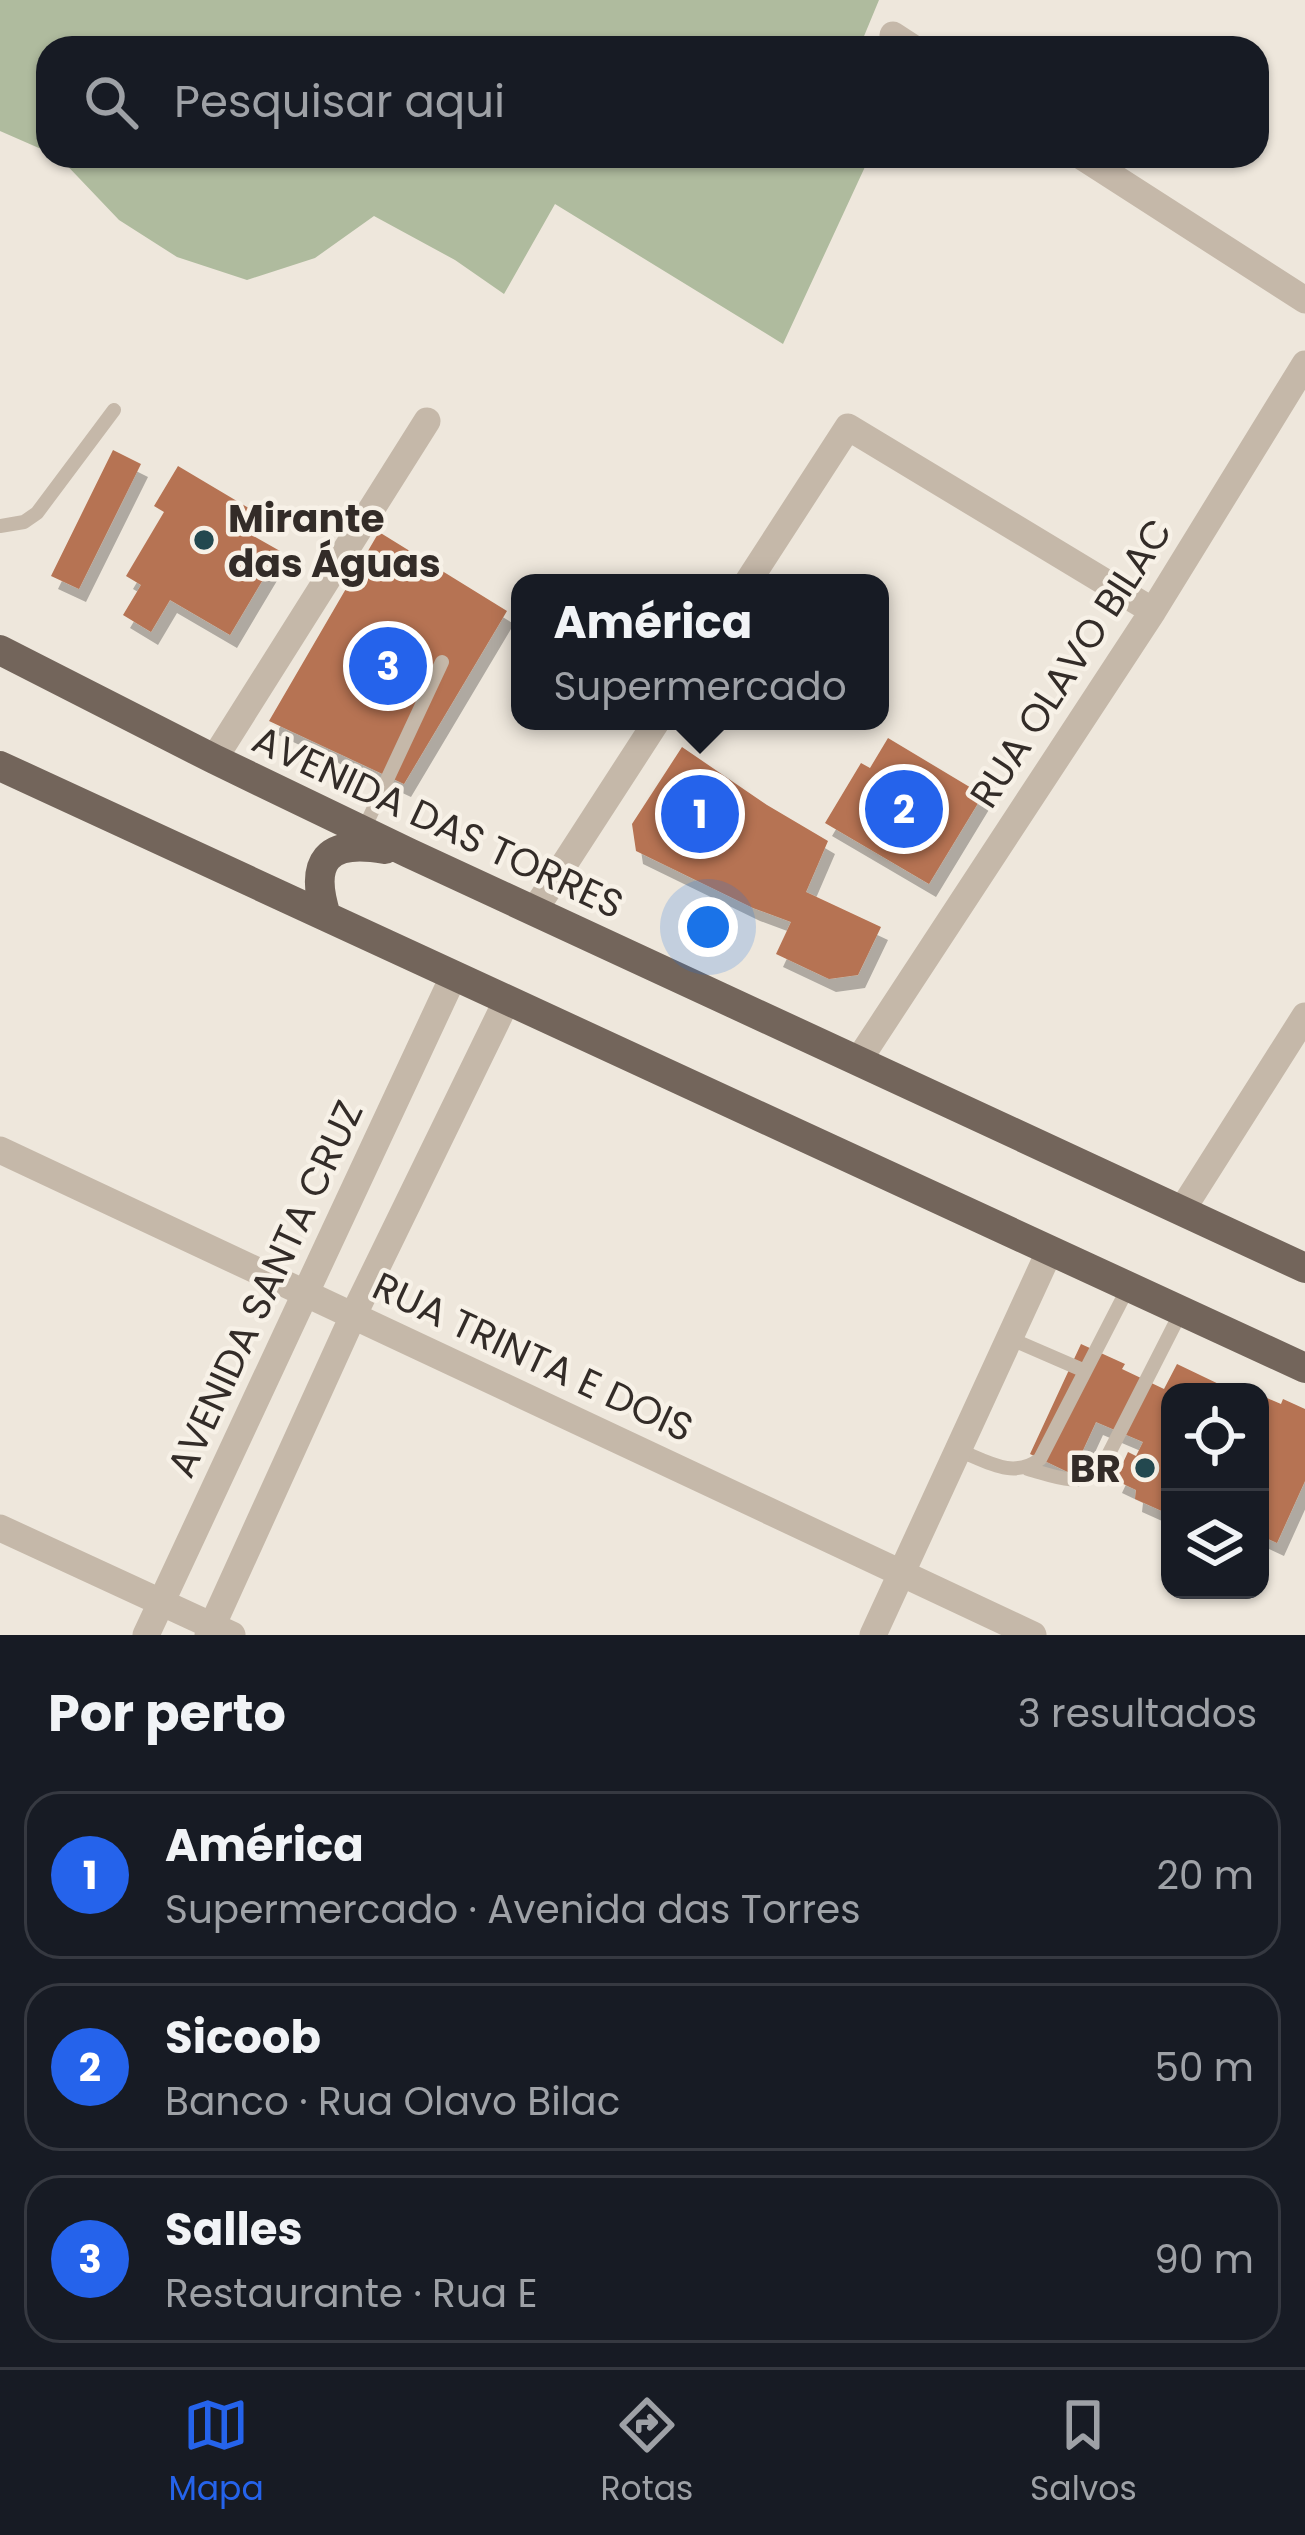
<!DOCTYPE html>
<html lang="pt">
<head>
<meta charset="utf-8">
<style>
	body { margin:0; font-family:Poppins,sans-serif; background:#20242c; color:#f1f3f6 }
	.controls { position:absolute; right:36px; bottom:36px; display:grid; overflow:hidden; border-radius:24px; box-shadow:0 3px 9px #0004 }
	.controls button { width:108px; height:108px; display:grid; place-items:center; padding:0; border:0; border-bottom:3px solid #363941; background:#171b24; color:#f1f3f6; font:60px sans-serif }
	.you { position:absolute; left:708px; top:927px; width:42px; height:42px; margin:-30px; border:9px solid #fff; border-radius:50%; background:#1a73e8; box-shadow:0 0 0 18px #1a73e833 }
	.badge { display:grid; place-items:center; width:78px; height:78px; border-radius:50%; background:#2563eb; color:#fff; font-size:39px; font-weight:700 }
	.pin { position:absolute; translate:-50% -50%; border:6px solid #fff; box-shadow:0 3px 12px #0006 }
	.popup { position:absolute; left:511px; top:574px; width:378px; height:156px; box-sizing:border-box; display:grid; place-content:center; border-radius:24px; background:#171b24; filter:drop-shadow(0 3px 9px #0005); font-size:39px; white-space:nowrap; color:#9ea1a6 }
	.popup b { font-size:45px; color:#f1f3f6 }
	.popup::after { content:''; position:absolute; left:50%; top:100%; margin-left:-24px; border:24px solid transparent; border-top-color:#171b24 }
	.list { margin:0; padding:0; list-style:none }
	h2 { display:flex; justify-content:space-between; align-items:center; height:156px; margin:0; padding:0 48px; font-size:51px }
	h2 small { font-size:39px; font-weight:400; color:#9ea1a6 }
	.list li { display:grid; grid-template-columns:78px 1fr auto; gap:36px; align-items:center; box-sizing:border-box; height:168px; margin:0 24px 24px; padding:0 24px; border:3px solid #363941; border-radius:36px }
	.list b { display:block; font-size:45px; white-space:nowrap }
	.list p { margin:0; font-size:39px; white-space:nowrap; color:#9ea1a6 }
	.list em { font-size:39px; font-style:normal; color:#9ea1a6 }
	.icon { flex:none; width:66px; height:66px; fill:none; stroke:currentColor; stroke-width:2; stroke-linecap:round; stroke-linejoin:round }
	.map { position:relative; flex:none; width:1305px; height:1635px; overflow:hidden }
	.search { position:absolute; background:#171b24; box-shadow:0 3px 9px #0004; left:36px; right:36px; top:36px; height:132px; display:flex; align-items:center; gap:30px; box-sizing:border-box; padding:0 42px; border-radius:36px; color:#9ea1a6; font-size:45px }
	.sheet { height:732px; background:#171b24 }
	nav { display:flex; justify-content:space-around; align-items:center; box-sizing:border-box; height:168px; border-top:3px solid #363941; background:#171b24; font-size:33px; color:#9ea1a6 }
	nav a { display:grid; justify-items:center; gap:6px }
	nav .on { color:#2563eb }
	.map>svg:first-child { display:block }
	.green { fill:#afbb9e }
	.building { fill:#b67352; filter:url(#shadow) }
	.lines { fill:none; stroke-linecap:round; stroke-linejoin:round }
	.service { stroke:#c5b8a9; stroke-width:14 }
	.minor { stroke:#c5b8a9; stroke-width:27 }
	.primary { stroke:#73655b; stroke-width:30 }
	.poi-dot { fill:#23484f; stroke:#f7f1e7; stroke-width:4.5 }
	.labels { text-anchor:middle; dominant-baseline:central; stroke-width:9; stroke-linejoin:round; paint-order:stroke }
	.poi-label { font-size:39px; font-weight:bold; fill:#332c28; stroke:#f7f1e7; text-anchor:start }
	.street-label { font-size:39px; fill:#332c28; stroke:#f7f1e7 }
</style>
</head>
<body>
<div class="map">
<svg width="1305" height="1635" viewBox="0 0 1305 1635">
	<defs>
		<filter id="shadow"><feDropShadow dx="7" dy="13" stdDeviation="0" flood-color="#0004"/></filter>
	</defs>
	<rect width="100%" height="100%" fill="#eee7dc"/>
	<path class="green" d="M0 0H879L862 41 870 48H48V152L0 131Z
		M58 156H870L783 344 555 204 504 294 455 260 374 216 315 258 247 280 177 257 119 220Z"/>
	<path class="building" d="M113 450 141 464 79 589 51 576Z
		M178 466 252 510 241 529 280 551 230 635 170 600 151 632 123 615 141 585 126 576 164 512 154 506Z
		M379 532 507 611 404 784 269 721Z
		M888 738 983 795 929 884 825 823 861 763 870 768Z
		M682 747 767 805 828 841 806 892 881 927 858 975 829 979 776 954 791 922 753 908 636 851 632 824Z
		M1081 1344 1125 1364 1122 1369 1164 1389 1177 1364 1225 1387 1222 1392H1170V1499L1164 1512 1135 1499 1136 1490 1115 1480 1128 1452 1136 1456 1143 1442 1096 1422 1072 1474 1030 1454Z
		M1267 1398 1281 1404 1283 1399 1305 1409V1481L1277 1543 1260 1535V1414Z"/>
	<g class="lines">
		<path class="service" d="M0 526 24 522 37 513 114 410
			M363 831 442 662
			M1009 1338 1085 1371
			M958 1450C986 1461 1013 1480 1040 1459L1129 1286
			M1028 1469C1054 1476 1075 1487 1100 1471L1182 1310"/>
		<path class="minor" d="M893 35 913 48
			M1081 156 1305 300
			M747 583 848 427 1153 611
			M214 759 427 421
			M534 911 657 721
			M858 1061 1153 611 1305 364
			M0 1150 1033 1635
			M1182 1210 1305 1016
			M0 1528 232 1635
			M146 1635 454 975
			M208 1635 353 1316 507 1000
			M873 1635 1050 1250"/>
		<path class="primary" d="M0 650 214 759 409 853 1305 1268
			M0 766 1305 1368
			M326 916C309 861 326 839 385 849"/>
	</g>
	<g class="poi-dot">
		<circle cx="204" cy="540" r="12"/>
		<circle cx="1145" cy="1468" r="12"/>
	</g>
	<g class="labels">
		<g class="poi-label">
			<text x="228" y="518">Mirante<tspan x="228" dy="45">das Águas</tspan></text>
			<text x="1121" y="1468" text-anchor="end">BR</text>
		</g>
		<g class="street-label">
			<text transform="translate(1071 663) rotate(-57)">RUA OLAVO BILAC</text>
			<text transform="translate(438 822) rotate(25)">AVENIDA DAS TORRES</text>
			<text transform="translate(265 1289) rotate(-65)">AVENIDA SANTA CRUZ</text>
			<text transform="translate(533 1357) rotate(25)">RUA TRINTA E DOIS</text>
		</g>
	</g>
</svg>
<div class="controls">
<button><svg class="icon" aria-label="locate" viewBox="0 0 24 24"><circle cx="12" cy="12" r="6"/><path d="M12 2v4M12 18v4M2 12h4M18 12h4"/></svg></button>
<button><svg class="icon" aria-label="layers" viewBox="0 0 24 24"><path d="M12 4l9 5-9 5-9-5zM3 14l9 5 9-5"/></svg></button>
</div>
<div class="you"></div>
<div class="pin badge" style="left:700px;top:814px">1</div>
<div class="popup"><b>América</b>Supermercado</div>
<div class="pin badge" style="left:904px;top:809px">2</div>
<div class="pin badge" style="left:388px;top:666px">3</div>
<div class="search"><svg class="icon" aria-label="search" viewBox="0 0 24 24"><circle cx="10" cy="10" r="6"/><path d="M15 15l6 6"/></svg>Pesquisar aqui</div>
</div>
<section class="sheet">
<h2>Por perto<small>3 resultados</small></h2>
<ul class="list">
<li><span class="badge">1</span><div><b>América</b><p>Supermercado · Avenida das Torres</p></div><em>20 m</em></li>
<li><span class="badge">2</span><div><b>Sicoob</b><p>Banco · Rua Olavo Bilac</p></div><em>50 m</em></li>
<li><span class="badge">3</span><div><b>Salles</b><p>Restaurante · Rua E</p></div><em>90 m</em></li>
</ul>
</section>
<nav>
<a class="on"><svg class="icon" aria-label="map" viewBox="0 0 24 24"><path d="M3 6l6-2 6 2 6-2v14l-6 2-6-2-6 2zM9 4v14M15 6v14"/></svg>Mapa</a>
<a><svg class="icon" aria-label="directions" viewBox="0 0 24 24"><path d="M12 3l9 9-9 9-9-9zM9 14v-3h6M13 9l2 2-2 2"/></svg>Rotas</a>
<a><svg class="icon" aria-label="saved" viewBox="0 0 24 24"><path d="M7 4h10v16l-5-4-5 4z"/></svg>Salvos</a>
</nav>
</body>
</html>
